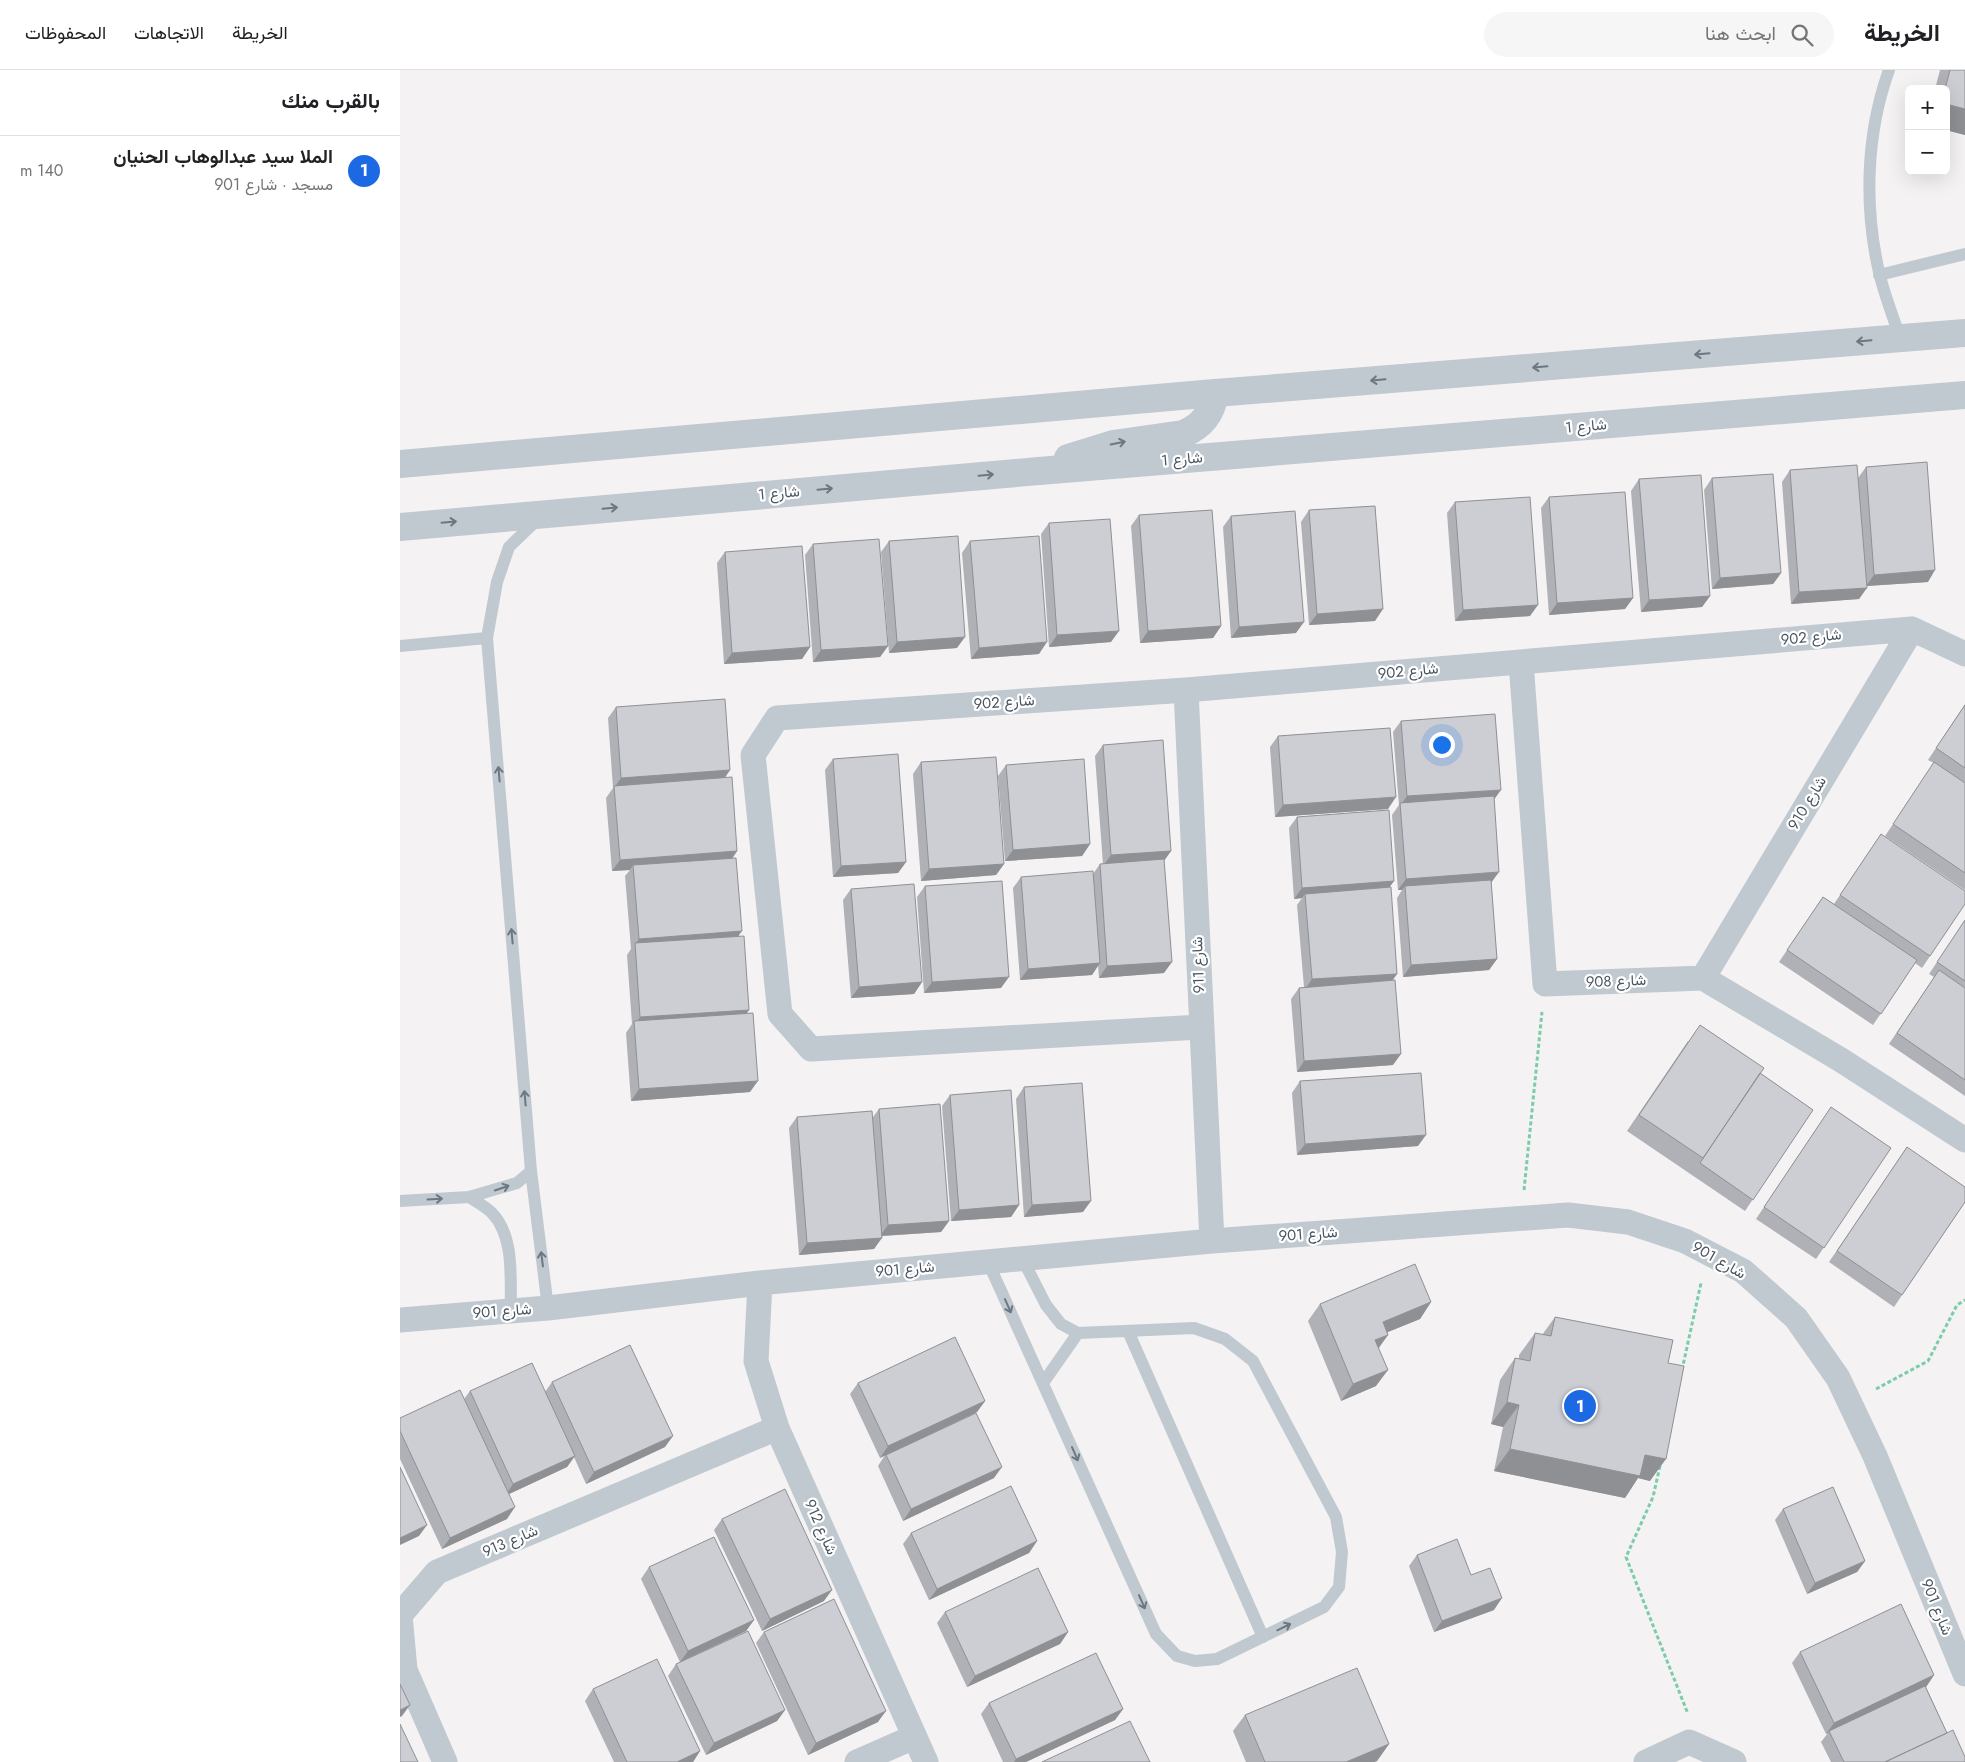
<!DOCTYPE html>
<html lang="ar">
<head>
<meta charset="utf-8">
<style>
	body { margin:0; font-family:Jost,Vazirmatn,sans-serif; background:#f6f6f6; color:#202124; direction:rtl }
	.controls { position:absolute; right:15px; top:15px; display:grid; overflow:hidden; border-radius:8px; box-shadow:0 5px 20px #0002 }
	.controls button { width:45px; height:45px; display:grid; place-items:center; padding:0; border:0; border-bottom:1px solid #e0e0e0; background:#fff; color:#202124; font:25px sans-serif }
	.you { position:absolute; left:1041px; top:674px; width:18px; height:18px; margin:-12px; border:4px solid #fff; border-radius:50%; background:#1a73e8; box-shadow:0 0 0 8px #1a73e833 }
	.badge { display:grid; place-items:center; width:32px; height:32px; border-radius:50%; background:#1d69e3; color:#fff; font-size:16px; font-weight:700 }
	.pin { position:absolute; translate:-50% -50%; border:2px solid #fff; box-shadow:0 1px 5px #0006 }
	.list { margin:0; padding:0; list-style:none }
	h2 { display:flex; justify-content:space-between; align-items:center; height:65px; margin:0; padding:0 20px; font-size:21px }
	h2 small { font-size:16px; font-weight:400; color:#757577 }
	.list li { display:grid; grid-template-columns:32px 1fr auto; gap:15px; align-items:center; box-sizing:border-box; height:70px; padding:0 20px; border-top:1px solid #e0e0e0 }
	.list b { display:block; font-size:19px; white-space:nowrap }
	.list p { margin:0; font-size:16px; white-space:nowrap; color:#757577 }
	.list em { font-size:16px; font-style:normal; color:#757577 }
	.icon { flex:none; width:28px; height:28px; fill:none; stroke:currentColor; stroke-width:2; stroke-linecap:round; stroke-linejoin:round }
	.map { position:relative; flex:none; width:1565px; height:1692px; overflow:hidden; direction:ltr }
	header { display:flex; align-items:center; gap:30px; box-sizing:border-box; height:70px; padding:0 25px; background:#fff; border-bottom:1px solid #e0e0e0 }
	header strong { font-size:24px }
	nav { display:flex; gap:28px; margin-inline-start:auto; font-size:18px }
	.search { width:350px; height:45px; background:#f6f6f6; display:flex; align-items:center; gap:12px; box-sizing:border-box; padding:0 18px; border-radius:28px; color:#757577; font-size:19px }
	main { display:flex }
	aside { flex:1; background:#fff }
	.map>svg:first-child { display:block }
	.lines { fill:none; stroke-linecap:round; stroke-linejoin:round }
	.path { stroke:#7bcda9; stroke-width:3; stroke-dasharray:4 2.5; stroke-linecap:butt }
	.service { stroke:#c0c8d0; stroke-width:12 }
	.minor { stroke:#c0c8d0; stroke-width:25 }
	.tertiary { stroke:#c0c8d0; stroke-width:28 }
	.wall { fill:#afb1b6 }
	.shaded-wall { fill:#8f9094 }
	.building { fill:#ccced4; stroke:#8f9094 }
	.oneway { stroke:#6d7781 }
	.labels { text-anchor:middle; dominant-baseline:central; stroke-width:4.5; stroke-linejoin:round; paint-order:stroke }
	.street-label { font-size:15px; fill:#4a545f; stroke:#fff }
</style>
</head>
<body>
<header>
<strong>الخريطة</strong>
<div class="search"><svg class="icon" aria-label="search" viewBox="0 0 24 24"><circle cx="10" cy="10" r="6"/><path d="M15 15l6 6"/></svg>ابحث هنا</div>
<nav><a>الخريطة</a><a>الاتجاهات</a><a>المحفوظات</a></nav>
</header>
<main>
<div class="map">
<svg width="1565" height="1692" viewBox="0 0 1565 1692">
	<rect width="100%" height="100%" fill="#f4f2f2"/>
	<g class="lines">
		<path class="path" d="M1124 1120 1142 942
			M1282 1300 1301 1213
			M1476 1319 1528 1291 1557 1235 1565 1230
			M1260 1396 1253 1427 1226 1487 1288 1644"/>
		<path class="service" d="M1489 0C1466 64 1464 136 1479 202 1484 224 1493 246 1500 268
			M1479 205 1565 184
			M139 448 109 477 97 512 87 568 131 1101 148 1238
			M0 576 87 568
			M69 1127C77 1132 86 1137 92 1143 115 1167 110 1209 111 1240
			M0 1131 69 1127 117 1113 131 1101
			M588 1192 756 1564 777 1586 795 1591 817 1589 924 1537 939 1517 942 1482 936 1447 853 1291 825 1269 794 1258 678 1263 661 1254 646 1235 622 1188
			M728 1261 863 1567
			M643 1313 678 1263"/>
		<path class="minor" d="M1121 592 1145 914 1303 908 1441 990 1565 1070
			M786 620 812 1171
			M1303 908 1512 559
			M800 957 411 979 380 944 353 685 377 648 786 620 1512 559 1565 584
			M360 1213 356 1291 377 1358 526 1692
			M0 1250 148 1238 360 1213 812 1171 1168 1145 1228 1152 1285 1171 1343 1201 1396 1248 1438 1308 1475 1386 1565 1604
			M45 1692 5 1600 0 1545 37 1502 377 1358
			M457 1692 514 1667
			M1246 1692 1289 1672 1334 1692"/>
		<path class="tertiary" d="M668 388 713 374 783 364C803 356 812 343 815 323
			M0 394 815 323 1565 263
			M0 457 639 401 1565 325"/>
	</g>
	<path class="wall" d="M1540 0H1565V65L1546 60V19H1535Z
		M1466 397 1528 512 1467 516 1459 529 1391 534 1382 412 1390 400 1458 408Z
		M1312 408 1381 503 1373 514 1312 519 1304 420Z
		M1239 409 1310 526 1302 537 1241 542 1231 421Z
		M1149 427 1233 528 1225 539 1149 545 1141 438Z
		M1055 432 1130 546 1055 551 1047 443Z
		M909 440 975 551 909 555 901 452Z
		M739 445 821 556 813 568 740 573 731 456Z
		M831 446 896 563 831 568 823 457Z
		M649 453 711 572 649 577 641 464Z
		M489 471 557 578 489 583 481 482Z
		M570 471 639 584 571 589 562 483Z
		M413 474 488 576 480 587 413 592 405 485Z
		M325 482 410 577 402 589 324 594 317 493Z
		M1565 634V820L1485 766 1534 693 1528 690Z
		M216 637 330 700 325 708 337 781 333 788 339 866 349 940 347 943 350 1022 231 1031 226 963 232 954 227 885 231 879 225 806 230 800 212 801 206 728 213 718 208 648Z
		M1001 651 1094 730 1091 813 1097 889 1089 900 1003 907 997 828 1002 820H998L992 745 999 735 993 662Z
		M878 666 988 739 875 747 870 677Z
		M703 675 771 781 764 791V903L699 908 698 895 692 905 620 910 613 818 621 807 693 804 700 794H703L695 686Z
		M433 689 506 792 498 803 433 807 425 700Z
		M521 692 604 794 596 805 521 811 513 704Z
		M606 695 690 774 682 786 605 791 598 706Z
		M897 747 994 811 989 817 997 904 992 911 993 995 897 1002 891 929 899 918 904 917 897 835 902 828 894 829 889 758Z
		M1481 764 1565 834 1522 898 1515 893 1473 955 1379 892 1423 827 1434 834Z
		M525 816 601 918 524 923 517 827Z
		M451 819 522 912 514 924 451 928 443 830Z
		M1565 850V1026L1489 974 1534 907 1529 904Z
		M1288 971 1360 1003 1413 1040 1345 1141 1227 1061Z
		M900 1011 1018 1076 897 1085 892 1023Z
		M624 1017 683 1142 624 1147 616 1029Z
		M550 1025 619 1135 611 1147 551 1151 542 1036Z
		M479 1039 549 1151 541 1162 482 1166 474 1179 399 1185 389 1058 397 1047H473Z
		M1423 1049 1491 1078 1416 1189 1356 1149Z
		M1507 1077 1565 1132 1494 1237 1429 1192Z
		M1031 1232 1020 1249 987 1262 988 1265 979 1278 976 1316 941 1331 908 1251 920 1234Z
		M1155 1247 1268 1293 1250 1411 1238 1408 1225 1428 1094 1401 1103 1357 1091 1354 1100 1310 1115 1288 1119 1289V1285L1135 1263 1142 1265Z
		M152 1312 265 1377 186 1414 174 1387 167 1397 109 1424 107 1449 42 1479 0 1389V1348L64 1329 70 1321 145 1322Z
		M458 1313 585 1331 577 1342 510 1374 594 1408 503 1451 478 1396 485 1385 480 1388 450 1324Z
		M1383 1439 1465 1491 1457 1502 1407 1524 1375 1450Z
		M322 1449 424 1531 362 1561 314 1460Z
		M511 1463 637 1471 629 1483 529 1530 503 1474Z
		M1017 1485 1071 1505 1094 1540 1034 1562 1009 1496Z
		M249 1497 354 1550 346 1561 280 1592 241 1509Z
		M545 1542 668 1562 660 1574 567 1617 537 1553Z
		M364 1562 478 1652 408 1685 356 1573Z
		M1400 1582 1534 1605 1526 1617 1547 1663 1565 1692H1431L1421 1672 1428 1663 1426 1664 1392 1593Z
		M276 1594 385 1640 377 1651 306 1685 268 1606Z
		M193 1619 300 1681 293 1692H214L185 1631Z
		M589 1633 723 1639 715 1650 626 1692H603L581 1644Z
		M845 1645 989 1674 977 1691 974 1692H846L833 1661Z"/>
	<path class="shaded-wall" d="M1546 34 1565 39V65L1546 60Z
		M1535 500 1528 512 1466 516 1474 505Z
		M1381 503 1373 514 1312 519 1320 508Z
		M1467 518 1459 529 1391 534 1399 522Z
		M1310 526 1302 537 1241 542 1249 530Z
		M1233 528 1225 539 1149 545 1157 533Z
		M1138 535 1130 546 1055 551 1063 540Z
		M983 539 975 551 909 555 917 544Z
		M904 552 896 563 831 568 839 557Z
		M821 556 813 568 740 573 748 561Z
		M719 561 711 572 649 577 657 565Z
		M565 567 557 578 489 583 497 572Z
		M647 572 639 584 571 589 579 578Z
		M488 576 480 587 413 592 421 580Z
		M410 577 402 589 324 594 332 583Z
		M330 700 322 711 214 718 221 708Z
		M1101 720 1093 731 1000 736 1007 726Z
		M996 727 988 739 875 747 883 735Z
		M690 774 682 786 605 791 613 780Z
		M337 781 329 792 233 795 230 800 212 801 220 790Z
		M771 781 763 792 703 796 711 785Z
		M506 792 498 803 433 807 441 796Z
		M604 794 596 805 521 811 529 799Z
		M1099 802 1091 813 1005 816 1002 820H998L1006 809Z
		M994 811 986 822 905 824 902 828 894 829 902 818Z
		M342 861 334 872 235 874 239 869Z
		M1097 889 1089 900 1003 907 1011 895Z
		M772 892 764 903 699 908 707 896Z
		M700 893 692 905 620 910 628 899Z
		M997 904 989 915 904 921 912 909Z
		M609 907 601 918 524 923 532 912Z
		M522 912 514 924 451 928 459 917Z
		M349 940 341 951 234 956 240 947Z
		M1001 984 993 995 897 1002 904 991Z
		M358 1011 350 1022 231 1031 239 1019Z
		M1026 1065 1018 1076 897 1085 905 1074Z
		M691 1131 683 1142 624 1147 632 1135Z
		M619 1135 611 1147 551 1151 559 1140Z
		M549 1151 541 1162 480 1166 488 1155Z
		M482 1168 474 1179 399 1185 407 1173Z
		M1031 1232 1020 1249 971 1269 983 1252Z
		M988 1265 976 1281 975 1270Z
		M988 1300 976 1316 941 1331 953 1314Z
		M585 1331 577 1342 480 1388 488 1376Z
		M1107 1332 1119 1335 1103 1357 1091 1354Z
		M273 1366 265 1377 186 1414 194 1402Z
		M1110 1379 1245 1385 1266 1389 1250 1411 1238 1408 1225 1428 1094 1401Z
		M175 1386 167 1397 105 1426 113 1414Z
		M602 1397 594 1408 503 1451 511 1439Z
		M115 1437 107 1449 42 1479 50 1468Z
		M27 1455 19 1466 0 1475V1468Z
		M637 1471 629 1483 529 1530 537 1519Z
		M1465 1491 1457 1502 1407 1524 1415 1513Z
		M432 1520 424 1531 362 1561 370 1549Z
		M1102 1528 1094 1540 1034 1562 1042 1551Z
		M354 1550 346 1561 280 1592 288 1581Z
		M668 1562 660 1574 567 1617 575 1606Z
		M1534 1605 1526 1617 1430 1662 1429 1661 1428 1663 1426 1664 1434 1653Z
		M10 1635 2 1646 0 1647V1640Z
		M723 1639 715 1650 626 1692H614L616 1689Z
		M385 1640 377 1651 306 1685 314 1673Z
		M486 1641 478 1652 408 1685 416 1673Z
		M989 1674 977 1691 974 1692H946Z
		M300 1681 293 1692H277Z"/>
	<path class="building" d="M1550 0H1565V39L1546 34V19H1545Z
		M1527 392 1535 500 1474 505 1466 397Z
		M1457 395 1467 518 1399 522 1390 400Z
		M1373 404 1381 503 1320 508 1312 408Z
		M1301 405 1310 526 1249 530 1239 409Z
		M1225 422 1233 528 1157 533 1149 427Z
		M1130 427 1138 535 1063 540 1055 432Z
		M975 436 983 539 917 544 909 440Z
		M812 440 821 556 748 561 739 445Z
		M895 441 904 552 839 557 831 446Z
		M710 449 719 561 657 565 649 453Z
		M558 466 565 567 497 572 489 471Z
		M639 466 647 572 579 578 570 471Z
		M479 469 488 576 421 580 413 474Z
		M402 476 410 577 332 583 325 482Z
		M325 629 330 700 221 708 216 637Z
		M1565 635V698L1536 678Z
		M1095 644 1101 720 1007 726 1001 651Z
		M990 658 996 727 883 735 878 666Z
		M763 670 771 781 711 785 703 675Z
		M498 684 506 792 441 796 433 689Z
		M596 687 604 794 529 799 521 692Z
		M684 689 690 774 613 780 606 695Z
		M1534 692 1565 713V803L1493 754Z
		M332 707 337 781 220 790 214 716Z
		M1094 726 1099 802 1006 809 1000 733Z
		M989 740 994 811 902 818 897 747Z
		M1481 764 1565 821V834L1530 886 1440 825Z
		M336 788 342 861 239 869 233 795Z
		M764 789 772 892 707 896 700 794Z
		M693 801 700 893 628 899 621 807Z
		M1091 810 1097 889 1011 895 1005 816Z
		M602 811 609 907 532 912 525 816Z
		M514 814 522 912 459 917 451 819Z
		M991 817 997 904 912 909 905 824Z
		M1423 827 1517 890 1481 944 1387 880Z
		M1565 850V911L1537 892Z
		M344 866 349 940 240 947 235 873Z
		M1539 900 1565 918V1010L1497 963Z
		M995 910 1001 984 904 991 899 918Z
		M353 943 358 1011 239 1019 234 951Z
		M1300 955 1364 998 1303 1088 1239 1045Z
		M1021 1003 1026 1065 905 1074 900 1011Z
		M1360 1003 1413 1040 1353 1130 1300 1093Z
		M682 1013 691 1131 632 1135 624 1017Z
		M611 1020 619 1135 559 1140 550 1025Z
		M540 1034 549 1151 488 1155 479 1039Z
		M1431 1037 1491 1078 1424 1178 1364 1137Z
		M472 1041 482 1168 407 1173 397 1047Z
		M1507 1077 1565 1117V1132L1502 1225 1437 1181Z
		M1015 1194 1031 1232 983 1252 988 1265 975 1270 988 1300 953 1314 920 1234Z
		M1155 1247 1273 1270 1268 1293 1284 1296 1266 1389 1245 1385 1240 1406 1110 1379 1119 1335 1107 1332 1115 1288 1130 1291 1135 1263 1151 1266Z
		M555 1267 585 1331 488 1376 458 1313Z
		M230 1275 273 1366 194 1402 152 1312Z
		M132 1293 175 1386 113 1414 70 1321Z
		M60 1320 115 1437 50 1468 0 1361V1348Z
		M576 1343 602 1397 511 1439 486 1385Z
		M0 1397 27 1455 0 1468Z
		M611 1416 637 1471 537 1519 511 1463Z
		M1433 1417 1465 1491 1415 1513 1383 1439Z
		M385 1419 432 1520 370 1549 322 1449Z
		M314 1467 354 1550 288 1581 249 1497Z
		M1057 1469 1071 1505 1090 1498 1102 1528 1042 1551 1017 1485Z
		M638 1498 668 1562 575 1606 545 1542Z
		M434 1529 486 1641 416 1673 364 1562Z
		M1501 1534 1534 1605 1434 1653 1400 1582Z
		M348 1561 385 1640 314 1673 276 1594Z
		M696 1583 723 1639 616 1689 589 1633Z
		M257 1589 300 1681 277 1692H227L193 1619Z
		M957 1598 989 1674 946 1692H865L845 1645Z
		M0 1614 10 1635 0 1640Z
		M1525 1616 1547 1663 1485 1692H1444L1429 1661Z
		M730 1651 750 1692H642Z
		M0 1654 18 1692H0Z
		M1553 1660 1565 1687V1692H1485Z"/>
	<defs><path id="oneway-shaft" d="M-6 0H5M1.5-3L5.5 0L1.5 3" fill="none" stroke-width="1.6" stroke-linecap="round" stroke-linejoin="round" transform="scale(1.25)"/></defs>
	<g class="oneway">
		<use href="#oneway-shaft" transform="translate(1464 271) rotate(175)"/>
		<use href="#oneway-shaft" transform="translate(1302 284) rotate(175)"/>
		<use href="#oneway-shaft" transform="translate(1140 297) rotate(175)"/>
		<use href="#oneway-shaft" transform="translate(978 310) rotate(175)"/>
		<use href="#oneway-shaft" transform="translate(718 373) rotate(-11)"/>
		<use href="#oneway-shaft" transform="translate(586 405) rotate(-5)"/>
		<use href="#oneway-shaft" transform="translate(425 419) rotate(-5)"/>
		<use href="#oneway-shaft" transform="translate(210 438) rotate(-5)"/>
		<use href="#oneway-shaft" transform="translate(49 452) rotate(-5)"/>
		<use href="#oneway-shaft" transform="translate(99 704) rotate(-95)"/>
		<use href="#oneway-shaft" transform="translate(112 866) rotate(-95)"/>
		<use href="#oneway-shaft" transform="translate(125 1028) rotate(-95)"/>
		<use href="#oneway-shaft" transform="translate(102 1118) rotate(-19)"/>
		<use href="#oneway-shaft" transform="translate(35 1129) rotate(-3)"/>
		<use href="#oneway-shaft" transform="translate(142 1189) rotate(-97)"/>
		<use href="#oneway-shaft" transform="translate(608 1236) rotate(66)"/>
		<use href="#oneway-shaft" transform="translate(675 1384) rotate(66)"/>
		<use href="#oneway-shaft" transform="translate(742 1532) rotate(66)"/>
		<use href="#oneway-shaft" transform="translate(884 1557) rotate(-26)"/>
	</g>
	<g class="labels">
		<g class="street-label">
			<text transform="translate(1186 356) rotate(-5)">شارع 1</text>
			<text transform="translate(782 389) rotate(-5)">شارع 1</text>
			<text transform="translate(379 423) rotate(-5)">شارع 1</text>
			<text transform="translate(1411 567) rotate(-5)">شارع 902</text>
			<text transform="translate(1008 601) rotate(-5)">شارع 902</text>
			<text transform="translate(604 632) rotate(-4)">شارع 902</text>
			<text transform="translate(1407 733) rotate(-59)">شارع 910</text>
			<text transform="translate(798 895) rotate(-92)">شارع 911</text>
			<text transform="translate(1216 911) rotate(-2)">شارع 908</text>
			<text transform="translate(908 1164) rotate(-4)">شارع 901</text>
			<text transform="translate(1319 1190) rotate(30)">شارع 901</text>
			<text transform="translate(505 1199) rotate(-5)">شارع 901</text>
			<text transform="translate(102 1241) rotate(-4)">شارع 901</text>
			<text transform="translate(421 1457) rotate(66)">شارع 912</text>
			<text transform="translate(110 1471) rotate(-23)">شارع 913</text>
			<text transform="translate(1537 1537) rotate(68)">شارع 901</text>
		</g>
	</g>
</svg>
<div class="controls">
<button>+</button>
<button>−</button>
</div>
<div class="you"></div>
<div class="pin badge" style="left:1180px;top:1336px">1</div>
</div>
<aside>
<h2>بالقرب منك<small></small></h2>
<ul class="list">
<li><span class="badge">1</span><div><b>الملا سيد عبدالوهاب الحنيان</b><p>مسجد · شارع 901</p></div><em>140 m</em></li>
</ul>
</aside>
</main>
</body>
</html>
